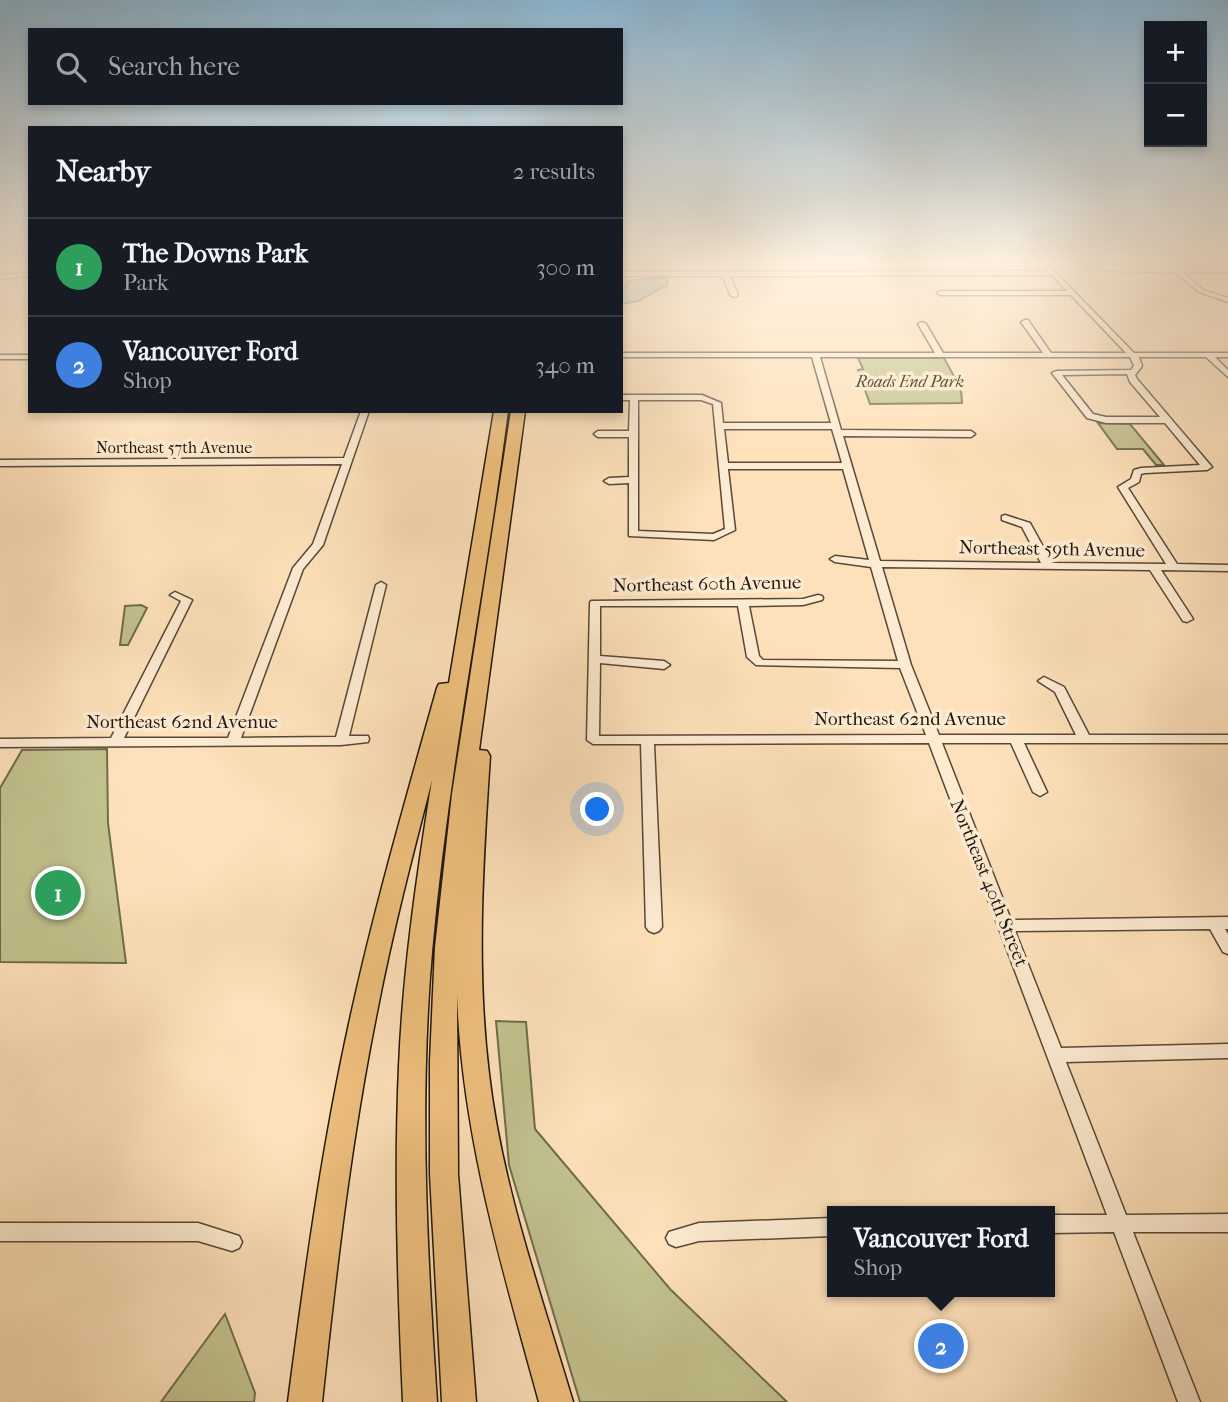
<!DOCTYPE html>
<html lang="en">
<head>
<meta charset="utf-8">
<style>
	body { margin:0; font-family:"IM FELL French Canon",serif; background:#242831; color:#f1f3f6 }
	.controls { position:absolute; right:21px; top:21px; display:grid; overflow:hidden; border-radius:0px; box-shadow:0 4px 10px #0003 }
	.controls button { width:63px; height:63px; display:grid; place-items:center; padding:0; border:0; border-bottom:2px solid #363941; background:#171b24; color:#f1f3f6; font:35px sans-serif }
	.you { position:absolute; left:598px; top:810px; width:24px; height:24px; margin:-18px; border:5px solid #fff; border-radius:50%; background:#1a73e8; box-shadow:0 0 0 10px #1a73e833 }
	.badge { display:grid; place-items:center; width:46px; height:46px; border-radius:50%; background:#c59692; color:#fff; font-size:23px; font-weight:700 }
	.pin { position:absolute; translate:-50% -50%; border:4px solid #fff; box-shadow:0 2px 7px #0006 }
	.popup { position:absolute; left:827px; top:1206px; width:228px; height:91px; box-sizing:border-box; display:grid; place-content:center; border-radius:0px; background:#171b24; filter:drop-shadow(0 2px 5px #0005); font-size:23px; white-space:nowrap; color:#9ea1a6 }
	.popup b { font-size:26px; color:#f1f3f6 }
	.popup::after { content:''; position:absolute; left:50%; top:100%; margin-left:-14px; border:14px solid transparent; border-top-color:#171b24 }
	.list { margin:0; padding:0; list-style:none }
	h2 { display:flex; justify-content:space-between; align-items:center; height:91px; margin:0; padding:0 28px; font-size:30px }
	h2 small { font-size:23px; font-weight:400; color:#9ea1a6 }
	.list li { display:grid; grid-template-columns:46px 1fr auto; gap:21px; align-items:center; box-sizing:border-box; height:98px; padding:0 28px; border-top:2px solid #363941 }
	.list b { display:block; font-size:26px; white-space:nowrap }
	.list p { margin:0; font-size:23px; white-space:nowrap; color:#9ea1a6 }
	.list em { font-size:23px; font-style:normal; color:#9ea1a6 }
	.icon { flex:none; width:38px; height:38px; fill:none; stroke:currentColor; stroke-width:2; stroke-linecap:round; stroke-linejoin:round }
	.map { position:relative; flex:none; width:1228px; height:1402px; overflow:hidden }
	.search { position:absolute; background:#171b24; box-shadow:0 4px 10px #0003; left:28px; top:28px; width:595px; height:77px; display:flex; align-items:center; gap:18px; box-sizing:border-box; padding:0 24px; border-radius:0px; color:#9ea1a6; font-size:26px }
	.panel { position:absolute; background:#171b24; box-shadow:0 4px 10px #0003; left:28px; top:126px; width:595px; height:287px; border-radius:0px }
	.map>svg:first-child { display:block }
	.green { fill:#c2c28e; stroke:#706c4c; stroke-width:2 }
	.water { fill:#a1bcb6; stroke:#6d7972; stroke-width:2 }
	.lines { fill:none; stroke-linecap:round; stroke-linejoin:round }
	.minor-casing { stroke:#574837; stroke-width:3 }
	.highway-casing { stroke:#1f150b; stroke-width:3 }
	.minor { fill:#feecd2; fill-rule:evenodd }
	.highway { fill:#efc07d; fill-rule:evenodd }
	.labels { text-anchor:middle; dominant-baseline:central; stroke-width:7; stroke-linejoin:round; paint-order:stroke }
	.far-park-label { font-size:16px; font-style:italic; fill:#585239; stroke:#feecd2 }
	.far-street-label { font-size:16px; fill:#1f150b; stroke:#feecd2 }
	.street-label { font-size:19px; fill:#1f150b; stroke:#feecd2 }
</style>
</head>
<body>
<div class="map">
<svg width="1228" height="1402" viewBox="0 0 1228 1402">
	<rect width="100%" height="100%" fill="#fee1ba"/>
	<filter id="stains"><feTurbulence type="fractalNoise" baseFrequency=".00286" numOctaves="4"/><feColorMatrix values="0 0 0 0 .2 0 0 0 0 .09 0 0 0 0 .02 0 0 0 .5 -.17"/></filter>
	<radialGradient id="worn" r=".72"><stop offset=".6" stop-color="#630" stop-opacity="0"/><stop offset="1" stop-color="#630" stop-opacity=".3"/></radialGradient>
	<path class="green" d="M858 358H944L961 389 962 403 870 404 858 370 863 369Z
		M1098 423 1130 424 1164 465H1156L1143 449H1117Z
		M141 605 147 608 128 645H120L125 606Z
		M107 749 108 823 126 963 0 962V788L22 750Z
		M496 1021 526 1022 535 1129 670 1289 787 1402H580L509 1165Z
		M225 1314 255 1393 254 1402H161Z"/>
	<path class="water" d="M668 277 667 285 638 301 621 304V288L627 284 626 281Z"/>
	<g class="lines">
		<g class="minor-casing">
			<path id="minor" d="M1080 265 1228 268V272H1183L1203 290 1228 298V302L1199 292 1175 272 1109 271Z
				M1049 266 1134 353H1228V357H1215L1228 370V377L1206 357H1139L1142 366 1135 375 1137 379 1212 467 1207 470 1145 473 1141 474 1139 482 1128 488 1177 564 1228 565V571L1161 570 1193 619 1187 622 1183 621 1150 570 882 567 911 665 939 735H1076L1055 692 1038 681 1044 677 1064 687 1089 735H1228V743H1024L1047 792 1040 796 1033 792 1011 743H942L1011 920 1228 917V929H1225L1228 934V954L1223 952 1210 929 1015 931 1061 1048 1228 1044V1058L1066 1062 1126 1215 1228 1214V1232H1133L1200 1402H1178L1114 1232 1050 1233V1215H1107L929 743 654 744 662 927 659 931 654 933 649 931 646 927 641 744H593L587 740 590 603 591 601 803 599 818 595 822 596 823 598 822 600 803 605 749 606 759 656 763 660 898 661 871 567 835 562 830 559 835 556 869 560 843 469H728L735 530 714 540 629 536V483L609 484 604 481 609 478 629 477V437H598L594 434 598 431H629L630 400H621V395H702L721 403 723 423H831L812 357H621V353H935L918 324 922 322 926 324 943 353H1043L1021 322 1025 320H1028L1051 353H1126L1071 295H940L937 293 940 291H1067L1052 275 730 276 738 295 734 297 730 295 723 276H621V272L1048 271 1046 268ZM820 357H1130L1134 366 1131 370 1056 371 1052 373 1087 418 1106 423H1165L1200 465 1141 468 1134 470 1131 479 1118 487 1166 564 1052 563 1030 523 1005 515 1002 516V520L1022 527 1041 563 880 561 843 436 971 437 975 434 971 431 841 430ZM1127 374 1130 382 1160 417H1106L1093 414 1062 375ZM638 400H701L713 404 725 529 713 534 638 531ZM724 429H832L842 463H728ZM600 606H738L747 657 756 665 900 668 926 735 599 736 600 663 664 669 670 665 664 661 600 656Z
				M30 272V276L0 279V275Z
				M0 355H30V359H0Z
				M361 411H369L323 545 303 569 241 738 336 737 376 585 381 582 386 585 349 736H368L369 739 368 742 341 745 0 747V739L111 738 181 601 170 595 175 592 192 600 124 738H228L293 568 313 544 342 464 0 466V460L344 458Z
				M832 1218V1236L699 1241 676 1247 669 1244 666 1238 669 1232 699 1223Z
				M0 1223H198L239 1236 242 1242 239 1248 232 1251 198 1241H0Z"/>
		</g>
		<g class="highway-casing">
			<path id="highway" d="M494 411H508C485 592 448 771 432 952 419 1102 427 1252 437 1402H403C398 1290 394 1178 399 1066 403 970 417 874 432 780 412 857 392 934 377 1012 351 1141 336 1272 322 1402H288C305 1271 323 1139 352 1010 376 902 407 795 437 688L439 684 449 683Z
				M511 411H525L479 750 487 751 490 756C483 862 476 968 489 1074 502 1186 541 1294 573 1402H539C502 1267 462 1136 457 994L458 1174 476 1402H442L430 1174V1061L435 947 452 794Z"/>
		</g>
		<use href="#minor" class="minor"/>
		<use href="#highway" class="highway"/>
	</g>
	<linearGradient id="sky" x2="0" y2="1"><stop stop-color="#8bb7d4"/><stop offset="0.57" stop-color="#fff2e0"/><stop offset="1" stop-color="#fff2e0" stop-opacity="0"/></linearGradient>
	<rect width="1228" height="461" fill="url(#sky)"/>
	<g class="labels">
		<g class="far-park-label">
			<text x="910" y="381">Roads End Park</text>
		</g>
		<g class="far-street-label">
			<text x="174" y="447">Northeast 57th Avenue</text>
		</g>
		<g class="street-label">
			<text transform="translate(1052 549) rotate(1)">Northeast 59th Avenue</text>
			<text transform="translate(707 584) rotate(-1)">Northeast 60th Avenue</text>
			<text x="910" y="719">Northeast 62nd Avenue</text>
			<text x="182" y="722">Northeast 62nd Avenue</text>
			<text transform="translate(989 883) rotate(68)">Northeast 40th Street</text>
		</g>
	</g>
	<rect width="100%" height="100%" filter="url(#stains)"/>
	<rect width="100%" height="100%" fill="url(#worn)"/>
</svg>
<div class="controls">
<button>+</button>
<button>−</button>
</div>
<div class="you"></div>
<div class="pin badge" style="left:58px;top:893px;background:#2e9e5b">1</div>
<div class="pin badge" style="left:941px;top:1346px;background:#3f7fe0">2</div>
<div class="popup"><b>Vancouver Ford</b>Shop</div>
<div class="search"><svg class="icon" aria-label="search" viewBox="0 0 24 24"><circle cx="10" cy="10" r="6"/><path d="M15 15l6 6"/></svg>Search here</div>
<section class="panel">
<h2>Nearby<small>2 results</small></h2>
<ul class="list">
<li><span class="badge" style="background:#2e9e5b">1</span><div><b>The Downs Park</b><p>Park</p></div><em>300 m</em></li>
<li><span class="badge" style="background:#3f7fe0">2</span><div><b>Vancouver Ford</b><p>Shop</p></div><em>340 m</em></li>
</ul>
</section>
</div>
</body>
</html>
